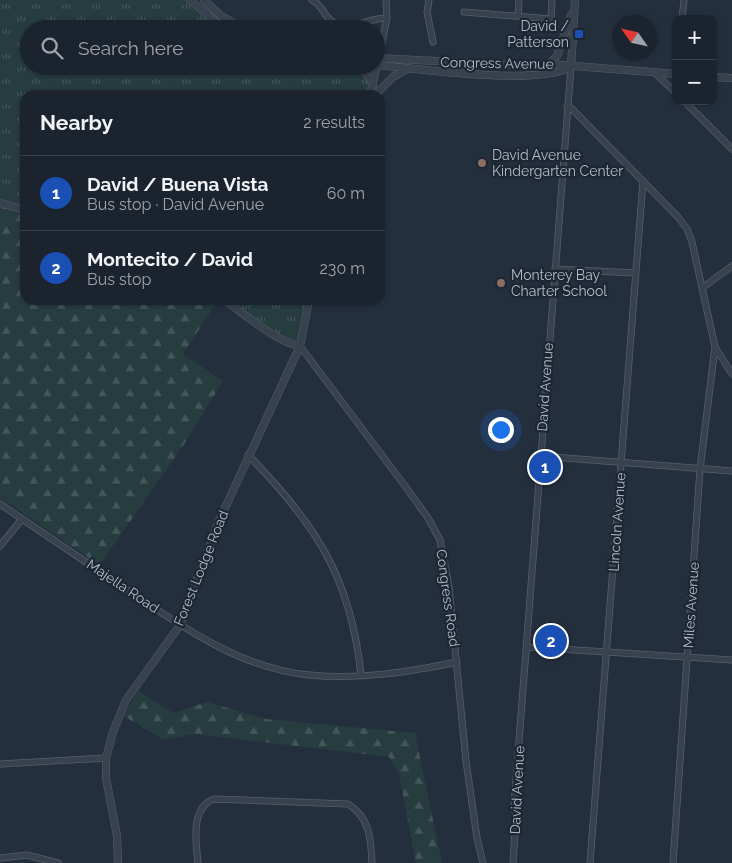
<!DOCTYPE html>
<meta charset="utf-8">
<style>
:root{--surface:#1b232e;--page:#242b36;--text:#f1f3f6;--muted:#a0a4aa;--line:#39404a;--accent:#0b8043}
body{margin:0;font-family:Raleway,sans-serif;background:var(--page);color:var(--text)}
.controls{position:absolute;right:15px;top:15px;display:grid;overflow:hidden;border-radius:10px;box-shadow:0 1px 4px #0004}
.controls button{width:45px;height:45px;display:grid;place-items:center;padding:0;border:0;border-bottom:1px solid var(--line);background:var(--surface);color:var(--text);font:25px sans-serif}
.compass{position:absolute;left:612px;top:15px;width:45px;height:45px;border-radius:50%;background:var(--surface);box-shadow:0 1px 4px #0004;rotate:304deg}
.you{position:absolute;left:500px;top:429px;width:18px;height:18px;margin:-12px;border:4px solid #fff;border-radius:50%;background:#1a73e8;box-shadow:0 0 0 8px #1a73e833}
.badge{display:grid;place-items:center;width:32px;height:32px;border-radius:50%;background:var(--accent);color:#fff;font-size:16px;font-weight:700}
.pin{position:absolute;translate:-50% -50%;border:2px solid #fff;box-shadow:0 1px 5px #0006}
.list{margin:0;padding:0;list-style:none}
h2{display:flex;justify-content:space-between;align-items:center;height:65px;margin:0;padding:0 20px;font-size:21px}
h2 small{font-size:16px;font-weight:400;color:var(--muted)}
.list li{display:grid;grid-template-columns:32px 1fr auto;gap:15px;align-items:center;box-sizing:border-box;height:75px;padding:0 20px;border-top:1px solid var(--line)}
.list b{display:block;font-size:19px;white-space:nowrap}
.list p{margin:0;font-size:16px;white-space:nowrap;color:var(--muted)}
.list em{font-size:16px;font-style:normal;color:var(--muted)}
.icon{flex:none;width:28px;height:28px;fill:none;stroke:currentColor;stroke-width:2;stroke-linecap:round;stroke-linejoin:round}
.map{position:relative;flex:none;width:732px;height:863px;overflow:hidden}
.search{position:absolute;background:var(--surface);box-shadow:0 1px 4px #0004;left:20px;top:20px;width:365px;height:55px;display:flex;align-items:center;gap:12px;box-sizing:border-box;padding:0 18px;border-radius:28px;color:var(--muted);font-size:19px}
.panel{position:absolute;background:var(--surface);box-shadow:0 1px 4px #0004;left:20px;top:90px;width:365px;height:215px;border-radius:15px}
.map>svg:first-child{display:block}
</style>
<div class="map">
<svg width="732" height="863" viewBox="0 0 732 863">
<defs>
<pattern id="forest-firs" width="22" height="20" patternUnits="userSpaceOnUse" patternTransform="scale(1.25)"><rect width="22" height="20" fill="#263c3f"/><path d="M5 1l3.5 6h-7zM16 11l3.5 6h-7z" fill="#435659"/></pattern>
<pattern id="park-tufts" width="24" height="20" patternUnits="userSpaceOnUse" patternTransform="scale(1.25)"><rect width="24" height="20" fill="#263c3f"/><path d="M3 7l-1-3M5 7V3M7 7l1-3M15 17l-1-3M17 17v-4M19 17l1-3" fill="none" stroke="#435659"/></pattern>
</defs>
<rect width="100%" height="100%" fill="#242f3e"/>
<path fill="url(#forest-firs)" d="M 0,203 L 25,210 L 25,300 L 218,300 L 183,354 L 223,381 L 185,443 L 101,563 L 98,564 L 0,498 Z
M 138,691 L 173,713 L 207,702 L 266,719 L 415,733 L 442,863 L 416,863 L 399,774 L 389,757 L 194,734 L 164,740 L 124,716 Z"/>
<path fill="url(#park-tufts)" d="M 0,0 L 190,0 L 224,29 L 29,29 L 29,66 L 357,66 L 371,81 L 370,95 L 25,95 L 25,210 L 0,203 Z
M 224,300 L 309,300 L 300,346 L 291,345 Z"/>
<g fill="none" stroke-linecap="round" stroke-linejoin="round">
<g stroke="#565f6c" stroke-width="7">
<path id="minor" d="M 312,0 C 323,5 323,16 333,22 C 350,33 369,17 387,18
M 429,0 L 427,12 L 433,42
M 464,12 L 551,19 L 552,0
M 518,16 L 519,0
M 682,19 L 684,0
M 378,62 L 387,18 L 386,0
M 357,66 L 366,74 L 373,86
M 655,73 L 676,93
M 684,101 L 732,149
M 567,106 L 572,109 L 678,217 L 687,229 L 692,242 L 715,347 L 732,374
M 555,269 L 635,273
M 702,288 L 732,266
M 300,346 L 405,486 L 428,518 L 440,540 L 449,587 L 466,761 L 477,838 L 483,863
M 248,455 C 316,524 351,578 361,675
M 540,456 L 732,471
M 0,504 C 40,531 80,558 120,585 C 177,623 239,669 310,675 C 359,680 408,672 457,662
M 0,546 L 22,519
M 528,647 L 732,660
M 0,764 L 106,758
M 0,858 L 27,855 L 58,863
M 198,863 C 196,842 190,808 214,799 L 348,804 C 370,817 371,840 372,863
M 513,863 L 516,816 L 514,806 L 571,67
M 590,863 L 643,181
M 673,863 L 700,469 L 715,347"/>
</g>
<g stroke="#565f6c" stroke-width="8">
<path id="tertiary" d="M 190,0 L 224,29
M 204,0 L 221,16 L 244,29
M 376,58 L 513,65 L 549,64 L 676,74
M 549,64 L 557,56 L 571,15
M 376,65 C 421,69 535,86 571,67
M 571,67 L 575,0
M 713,77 L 732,78
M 370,95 L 377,65
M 375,95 L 393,77 L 407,69
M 0,203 L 25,210
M 224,300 C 245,314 276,342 300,346
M 118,863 L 117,836 L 106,778 L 106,758 L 113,732 L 126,700 L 180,625 L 219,521 L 300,346 L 309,300"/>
</g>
<use href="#minor" stroke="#38414e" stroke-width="5.5"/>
<use href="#tertiary" stroke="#38414e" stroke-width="7"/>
</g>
<rect fill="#1a4fb4" stroke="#1d2633" stroke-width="2" x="574" y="29" width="10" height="10" rx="2.5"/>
<g fill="#8d6e63" stroke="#1d2633" stroke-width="2">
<circle cx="482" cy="163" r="5"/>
<circle cx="501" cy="283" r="5"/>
</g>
<g text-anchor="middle" stroke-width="4.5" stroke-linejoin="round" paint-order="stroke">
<g font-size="14" fill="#b4bcc9" stroke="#1d2633" text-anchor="start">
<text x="569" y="31" text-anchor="end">David /<tspan x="569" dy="16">Patterson</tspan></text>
<text x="492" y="160">David Avenue<tspan x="492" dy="16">Kindergarten Center</tspan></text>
<text x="511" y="280">Monterey Bay<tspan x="511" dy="16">Charter School</tspan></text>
</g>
<g font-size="14" fill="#b4bcc9" stroke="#1d2633">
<text transform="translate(497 63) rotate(1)" y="5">Congress Avenue</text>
<text transform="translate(545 387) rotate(-86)" y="5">David Avenue</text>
<text transform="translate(617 522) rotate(-86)" y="5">Lincoln Avenue</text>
<text transform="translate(201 568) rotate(-68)" y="5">Forest Lodge Road</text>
<text transform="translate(123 586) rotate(34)" y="5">Majella Road</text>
<text transform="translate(448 598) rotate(82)" y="5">Congress Road</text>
<text transform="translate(691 605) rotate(-86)" y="5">Miles Avenue</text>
<text transform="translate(517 790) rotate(-87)" y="5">David Avenue</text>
</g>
</g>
</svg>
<div class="controls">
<button>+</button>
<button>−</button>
</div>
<svg class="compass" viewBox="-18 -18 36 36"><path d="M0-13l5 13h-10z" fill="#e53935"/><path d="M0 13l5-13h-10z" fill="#a0a4aa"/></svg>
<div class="you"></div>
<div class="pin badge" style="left:545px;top:467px;background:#1a4fb4">1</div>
<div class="pin badge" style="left:551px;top:641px;background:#1a4fb4">2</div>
<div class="search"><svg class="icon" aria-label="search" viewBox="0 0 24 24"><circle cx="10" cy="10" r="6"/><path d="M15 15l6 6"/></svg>Search here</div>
<section class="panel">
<h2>Nearby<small>2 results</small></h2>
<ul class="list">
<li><span class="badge" style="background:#1a4fb4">1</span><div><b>David / Buena Vista</b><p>Bus stop · David Avenue</p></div><em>60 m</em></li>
<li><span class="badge" style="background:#1a4fb4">2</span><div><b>Montecito / David</b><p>Bus stop</p></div><em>230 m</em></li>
</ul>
</section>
</div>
